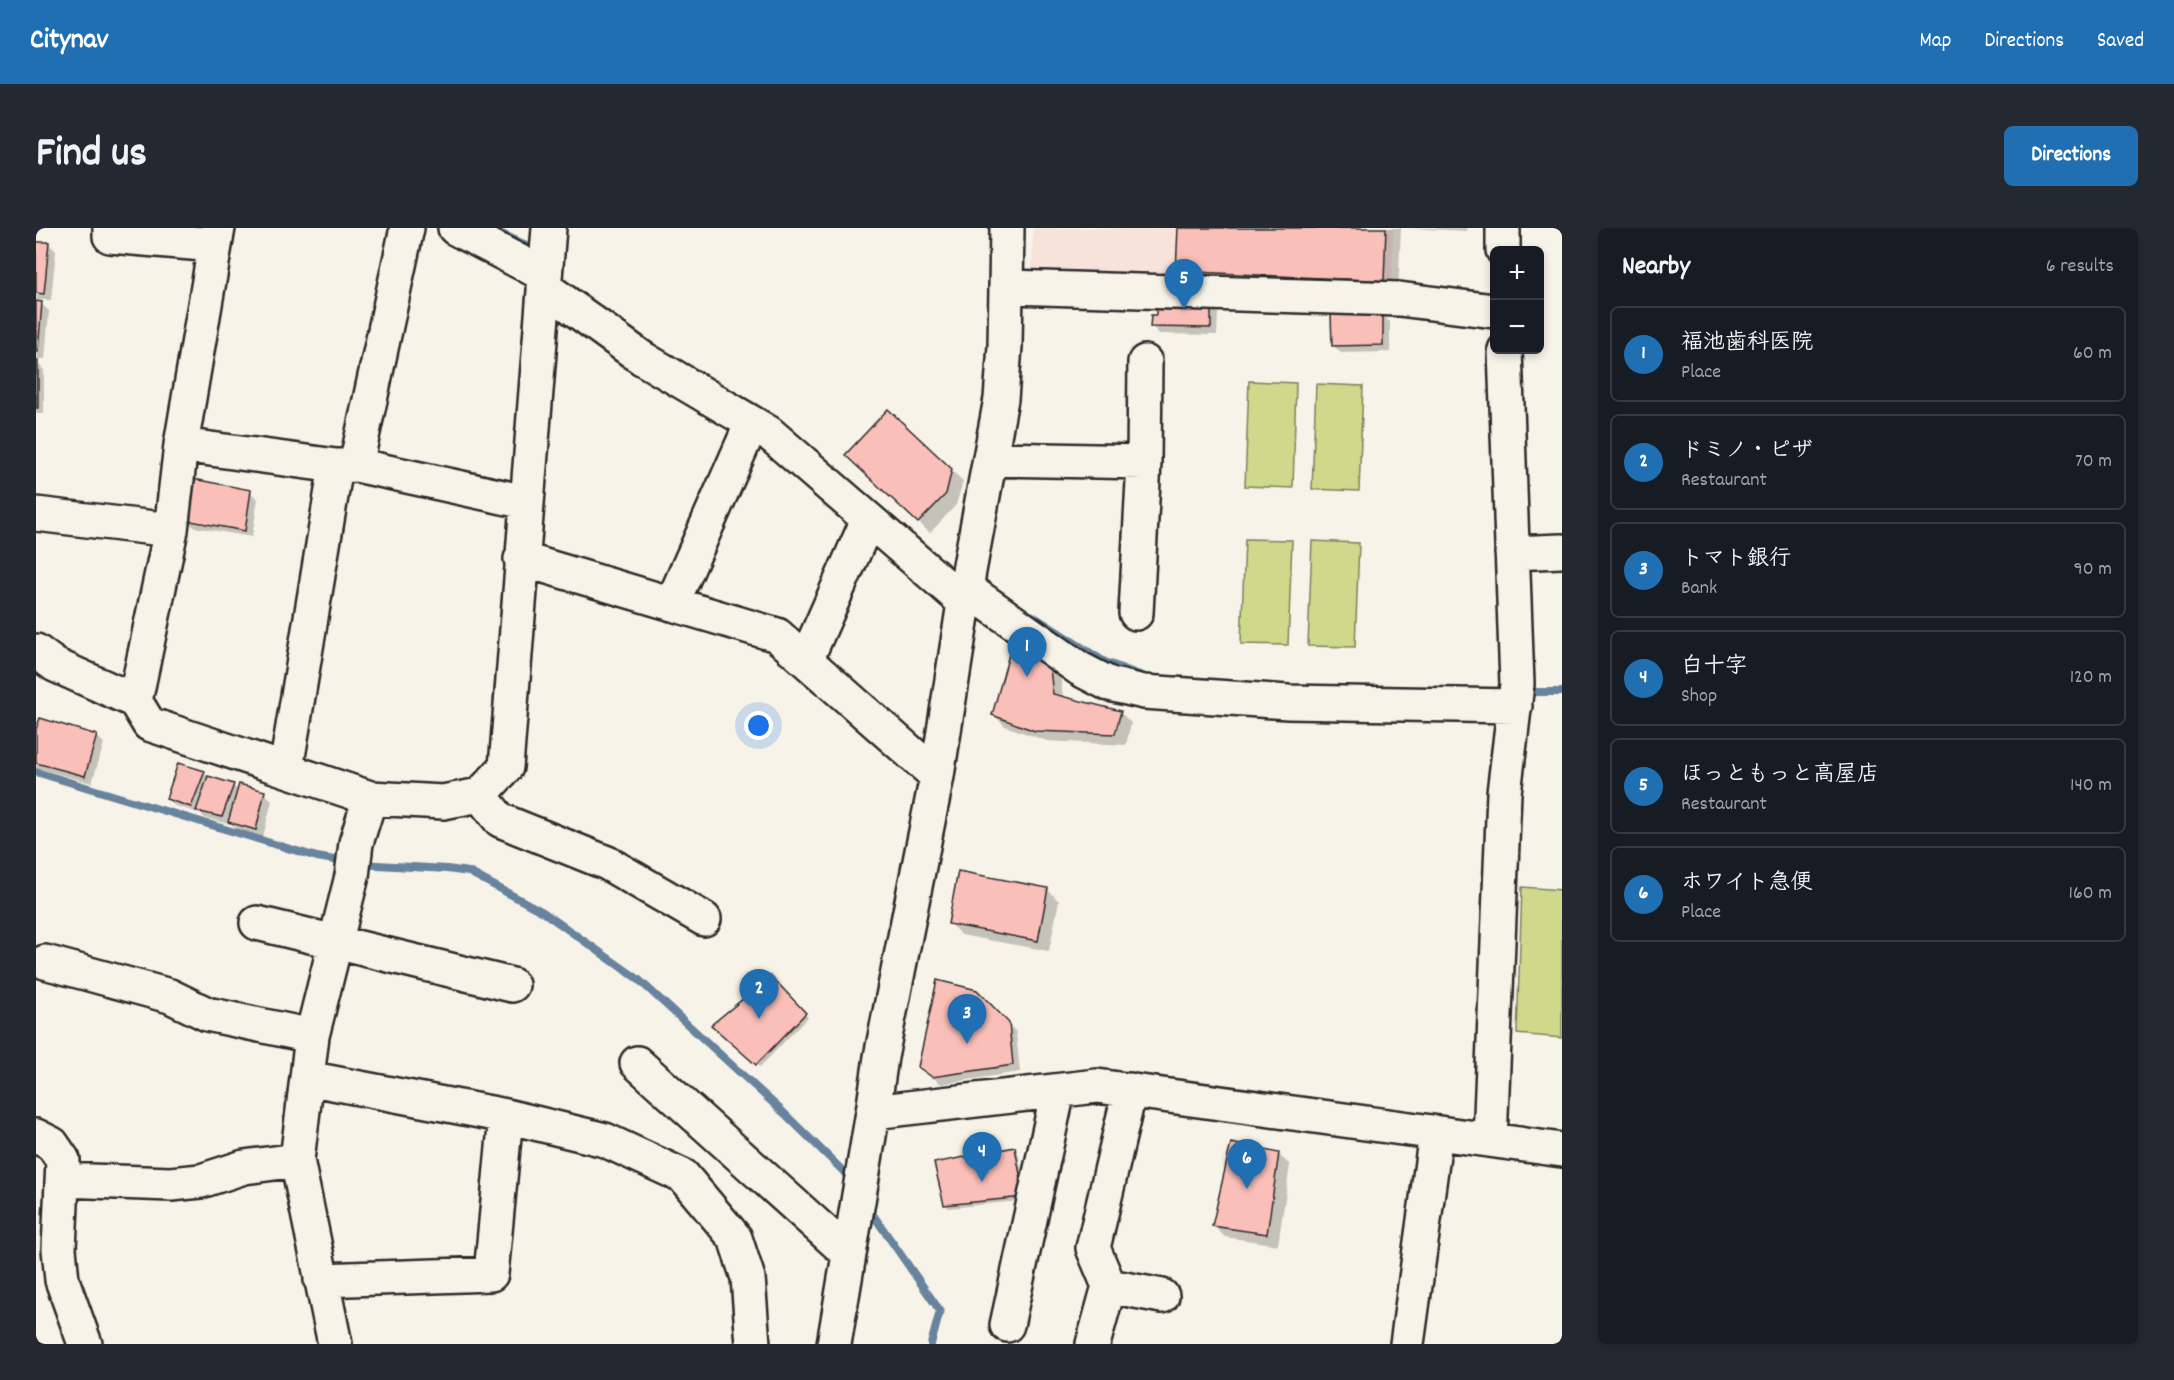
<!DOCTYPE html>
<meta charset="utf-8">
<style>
:root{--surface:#171b24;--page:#242831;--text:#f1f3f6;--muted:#9ea1a6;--line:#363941;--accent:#1f6fb2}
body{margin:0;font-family:Dekko,"Klee One",sans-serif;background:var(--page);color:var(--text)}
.controls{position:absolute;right:18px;top:18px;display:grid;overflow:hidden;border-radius:9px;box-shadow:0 3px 9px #0003}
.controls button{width:54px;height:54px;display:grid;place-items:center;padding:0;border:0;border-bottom:2px solid var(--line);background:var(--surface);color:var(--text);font:30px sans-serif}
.you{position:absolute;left:723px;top:498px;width:21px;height:21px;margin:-15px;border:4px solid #fff;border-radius:50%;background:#1a73e8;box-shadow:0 0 0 9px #1a73e833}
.badge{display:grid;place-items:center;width:39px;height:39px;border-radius:50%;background:var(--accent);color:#fff;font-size:20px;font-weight:700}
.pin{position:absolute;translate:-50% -50px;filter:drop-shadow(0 2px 3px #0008)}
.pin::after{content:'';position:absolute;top:32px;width:21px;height:18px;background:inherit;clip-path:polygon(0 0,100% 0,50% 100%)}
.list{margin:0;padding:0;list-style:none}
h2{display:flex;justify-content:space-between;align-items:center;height:78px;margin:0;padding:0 24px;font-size:26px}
h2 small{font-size:20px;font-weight:400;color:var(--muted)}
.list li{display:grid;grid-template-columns:39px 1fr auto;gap:18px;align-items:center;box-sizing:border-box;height:96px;margin:0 12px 12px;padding:0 12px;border:2px solid var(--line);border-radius:9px}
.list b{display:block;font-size:22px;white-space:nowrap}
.list p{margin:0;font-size:20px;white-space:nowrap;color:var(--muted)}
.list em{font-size:20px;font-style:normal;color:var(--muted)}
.map{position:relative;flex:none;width:1526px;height:1116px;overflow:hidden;border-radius:9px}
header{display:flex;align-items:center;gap:36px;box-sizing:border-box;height:84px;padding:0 30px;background:var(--accent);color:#fff}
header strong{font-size:28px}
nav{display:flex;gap:33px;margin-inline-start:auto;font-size:21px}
.intro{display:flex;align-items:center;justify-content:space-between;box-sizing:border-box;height:144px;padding:0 36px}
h1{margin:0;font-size:42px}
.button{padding:15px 27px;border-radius:9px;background:var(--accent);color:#fff;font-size:21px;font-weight:700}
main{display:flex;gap:36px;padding:0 36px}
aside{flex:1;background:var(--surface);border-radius:9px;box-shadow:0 3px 9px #0003}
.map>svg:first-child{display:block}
</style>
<header>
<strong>Citynav</strong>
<nav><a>Map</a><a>Directions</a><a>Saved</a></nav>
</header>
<div class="intro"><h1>Find us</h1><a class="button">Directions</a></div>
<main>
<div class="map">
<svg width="1526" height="1116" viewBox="0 0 1526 1116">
<rect width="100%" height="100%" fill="#f7f3e8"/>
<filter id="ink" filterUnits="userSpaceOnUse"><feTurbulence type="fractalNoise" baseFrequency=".0167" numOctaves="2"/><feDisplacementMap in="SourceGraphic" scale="12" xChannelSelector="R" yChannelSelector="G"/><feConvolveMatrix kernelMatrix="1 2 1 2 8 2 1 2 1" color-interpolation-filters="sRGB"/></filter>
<g filter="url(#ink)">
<path fill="#f8e3da" d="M 997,0 L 1357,0 L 1356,64 L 996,52 Z"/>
<path fill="#cfd98c" stroke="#7d825c" stroke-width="1.5" d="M 1213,153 L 1260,155 L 1257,260 L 1209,258 Z
M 1280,156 L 1327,158 L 1323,263 L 1276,261 Z
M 1209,311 L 1256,312 L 1252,417 L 1205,416 Z
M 1276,313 L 1323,315 L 1319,419 L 1272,418 Z
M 1486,659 L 1526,662 L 1526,810 L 1481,806 Z"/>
<path fill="#0003" d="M 1144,0 L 1365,0 L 1362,67 L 1156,57 L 1142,42 Z
M 1370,0 L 1431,0 L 1431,3 Z
M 0,16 L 13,16 L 20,23 L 15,72 L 0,72 Z
M 0,75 L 5,76 L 13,83 L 9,131 L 0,131 Z
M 1174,76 L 1182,84 L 1181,107 L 1123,106 L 1116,98 Z
M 1346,87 L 1354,94 L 1354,124 L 1305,125 L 1297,117 Z
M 0,134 L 8,142 L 8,186 L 0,186 Z
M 822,238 L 915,242 L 927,253 L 920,277 L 894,305 Z
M 214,264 L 222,271 L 216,309 L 158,299 L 151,292 Z
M 1012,434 L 1024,446 L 1027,470 L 1084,484 L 1095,495 L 1090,517 L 1011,513 L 969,498 L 958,487 Z
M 0,506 L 60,508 L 68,515 L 56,555 L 0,540 Z
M 168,544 L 173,550 L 197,558 L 203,563 L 228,565 L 236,572 L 227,609 L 201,601 L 194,594 L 193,596 L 169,590 L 163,584 L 163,585 L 139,578 L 132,571 Z
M 1012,662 L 1023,673 L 1013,723 L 925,707 L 914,696 Z
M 735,750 L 772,789 L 724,839 L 678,797 Z
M 940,763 L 980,804 L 984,844 L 905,856 L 884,839 Z
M 979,921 L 982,924 L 991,972 L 913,980 L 909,976 Z
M 1242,926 L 1254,937 L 1242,1017 L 1189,1009 L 1177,998 Z"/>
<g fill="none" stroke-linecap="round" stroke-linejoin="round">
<path stroke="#68839e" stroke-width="8" d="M 457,2 L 492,18 L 502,28
M 997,388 L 1069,434 L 1106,448
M 1487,464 L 1526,464
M 0,544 L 281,629 L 311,634
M 324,636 L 411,641 L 433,644 L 507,684 L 602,751 L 748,885 L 808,944 L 815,955
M 831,978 L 904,1083 L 895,1116"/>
</g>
<path fill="#fabfb8" stroke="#2b2b2b" stroke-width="1.5" d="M 1142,0 L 1350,0 L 1348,53 L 1140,43 Z
M 0,14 L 13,14 L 8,66 L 0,65 Z
M 0,73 L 6,74 L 2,124 L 0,124 Z
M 1120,74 L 1175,75 L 1175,100 L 1114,99 L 1115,87 L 1120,87 Z
M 1347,85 L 1347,117 L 1296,118 L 1295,86 Z
M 0,133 L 2,133 L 2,180 L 0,180 Z
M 852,181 L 916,241 L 910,266 L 882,295 L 809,227 Z
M 152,250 L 215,262 L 209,303 L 149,292 Z
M 974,423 L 1013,433 L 1017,466 L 1085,483 L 1079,506 L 999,503 L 956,487 Z
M 4,490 L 61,507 L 49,548 L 0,535 L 0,501 Z
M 142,535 L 169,543 L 155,579 L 130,571 Z
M 172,548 L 198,556 L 186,589 L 160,583 Z
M 203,556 L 229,563 L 220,602 L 192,594 Z
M 922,643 L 1012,660 L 1002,713 L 912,696 Z
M 735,748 L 770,785 L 720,837 L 675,797 Z
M 901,752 L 941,762 L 973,795 L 977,837 L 896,849 L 882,839 Z
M 1195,915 L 1243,925 L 1231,1006 L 1176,998 Z
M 979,919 L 988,969 L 908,977 L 898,935 Z"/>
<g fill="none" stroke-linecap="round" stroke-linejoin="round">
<g stroke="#2b2b2b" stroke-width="38">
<path id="minor" d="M 74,0 L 74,8 L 179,17
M 419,0 L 509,47
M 1467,0 L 1467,22
M 508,59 L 606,130 L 733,205 L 928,374
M 970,59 L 1363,71 L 1458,83
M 145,217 L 300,238 L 320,237 L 371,0
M 954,231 L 1108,234
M 320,237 L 490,274
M 0,286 L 135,302 L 99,473
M 135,302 L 145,217 L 182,0
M 1476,325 L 1526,323
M 485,331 L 741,407 L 901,548
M 931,361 L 1044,441 L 1073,456 L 1108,464 L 1252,474 L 1479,478
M 636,376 L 716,195
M 1100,385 L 1108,234 L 1109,134
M 0,423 L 19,437 L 99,473 L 113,496 L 334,570 L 407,574 L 444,567 L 470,539 L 513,0
M 770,432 L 832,292
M 250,541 L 300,238
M 444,567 L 464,592 L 571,635 L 668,691
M 221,695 L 476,757
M 9,734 L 134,768 L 171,786 L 276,808
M 601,835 L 813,1026
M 271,850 L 470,888 L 569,912 L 647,948 L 699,1010 L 712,1050 L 717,1116
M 1094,862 L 1057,1020 L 1073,1058 L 1126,1068
M 837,884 L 1061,858 L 1526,922
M 0,908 L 16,916 L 27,932 L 23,1021 L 26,1052 L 49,1116
M 1454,912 L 1468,565 L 1481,456 L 1469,122
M 27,952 L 135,956 L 165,953 L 208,939 L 261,932
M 285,1052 L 455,1046 L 470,888
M 971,1097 L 1022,863
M 299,1116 L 261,932 L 276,808 L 316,648 L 320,615 L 334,570
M 798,1116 L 837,884 L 845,829 L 901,548 L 933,343 L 965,171 L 969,118 L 971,0
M 1057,1116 L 1073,1058
M 1371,1116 L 1400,905"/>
</g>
<use href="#minor" stroke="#f7f3e8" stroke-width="33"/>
</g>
</g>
</svg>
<div class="controls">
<button>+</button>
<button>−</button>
</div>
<div class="you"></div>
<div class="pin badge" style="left:991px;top:449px">1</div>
<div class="pin badge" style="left:723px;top:791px">2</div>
<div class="pin badge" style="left:931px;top:816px">3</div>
<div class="pin badge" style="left:946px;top:954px">4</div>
<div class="pin badge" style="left:1148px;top:81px">5</div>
<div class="pin badge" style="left:1211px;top:961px">6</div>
</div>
<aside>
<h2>Nearby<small>6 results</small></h2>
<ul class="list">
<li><span class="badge">1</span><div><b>福池歯科医院</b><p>Place</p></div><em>60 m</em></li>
<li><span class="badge">2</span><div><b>ドミノ・ピザ</b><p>Restaurant</p></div><em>70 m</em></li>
<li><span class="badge">3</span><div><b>トマト銀行</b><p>Bank</p></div><em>90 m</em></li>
<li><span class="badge">4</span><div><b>白十字</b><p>Shop</p></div><em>120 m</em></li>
<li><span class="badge">5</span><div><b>ほっともっと高屋店</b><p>Restaurant</p></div><em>140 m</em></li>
<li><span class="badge">6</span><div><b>ホワイト急便</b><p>Place</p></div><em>160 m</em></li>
</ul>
</aside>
</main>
